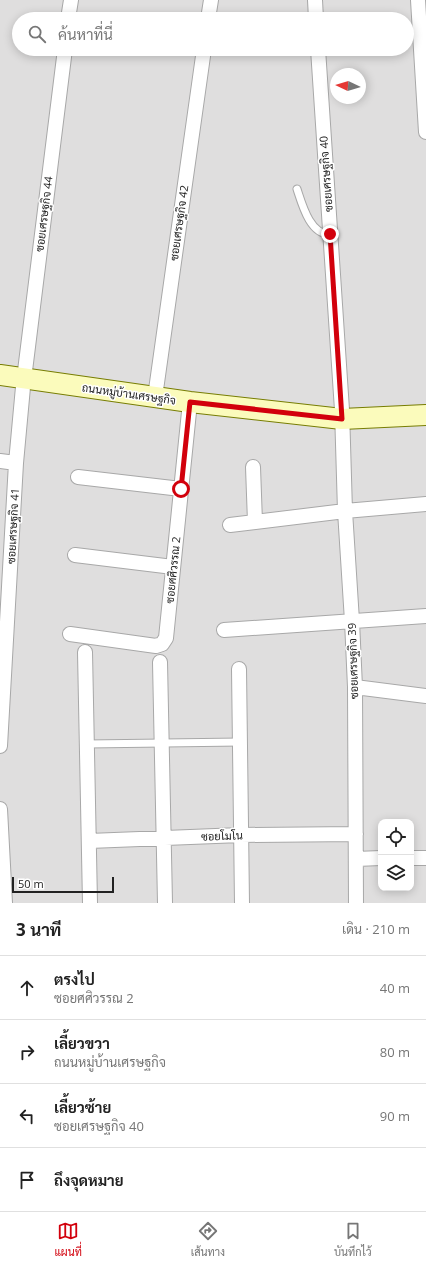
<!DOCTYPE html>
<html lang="th">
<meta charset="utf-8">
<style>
:root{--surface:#fff;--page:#f2f2f2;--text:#222;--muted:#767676;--line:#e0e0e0;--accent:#d2000c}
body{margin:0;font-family:"Open Sans",Sarabun,sans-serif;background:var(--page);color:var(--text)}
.controls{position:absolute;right:12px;bottom:12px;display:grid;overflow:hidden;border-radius:8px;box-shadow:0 2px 10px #0003}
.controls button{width:36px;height:36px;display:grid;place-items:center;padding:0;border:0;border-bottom:1px solid var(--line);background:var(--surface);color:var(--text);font:20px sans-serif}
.compass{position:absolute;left:330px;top:68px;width:36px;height:36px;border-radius:50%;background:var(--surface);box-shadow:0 2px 10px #0003;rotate:274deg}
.scale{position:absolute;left:12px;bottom:10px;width:102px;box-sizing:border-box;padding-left:4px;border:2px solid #212121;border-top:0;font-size:11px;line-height:14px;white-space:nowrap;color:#212121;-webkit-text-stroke:3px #fff;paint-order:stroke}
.stop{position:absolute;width:12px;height:12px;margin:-9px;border:3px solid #d2000c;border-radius:50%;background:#fff}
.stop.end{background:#d2000c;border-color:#fff;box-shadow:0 1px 4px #0008}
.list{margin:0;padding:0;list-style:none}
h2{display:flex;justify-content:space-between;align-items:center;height:52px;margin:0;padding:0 16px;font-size:17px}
h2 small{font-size:13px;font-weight:400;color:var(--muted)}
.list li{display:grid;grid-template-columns:26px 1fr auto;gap:12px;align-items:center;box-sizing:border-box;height:64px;padding:0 16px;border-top:1px solid var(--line)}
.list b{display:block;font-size:15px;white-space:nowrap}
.list p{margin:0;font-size:13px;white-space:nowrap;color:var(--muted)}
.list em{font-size:13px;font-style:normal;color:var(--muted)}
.icon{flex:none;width:22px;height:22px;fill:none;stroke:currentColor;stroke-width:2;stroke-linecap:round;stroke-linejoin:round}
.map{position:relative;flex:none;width:426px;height:903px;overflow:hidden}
.search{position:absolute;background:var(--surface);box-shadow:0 2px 10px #0003;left:12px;right:12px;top:12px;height:44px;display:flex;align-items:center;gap:10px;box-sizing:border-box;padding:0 14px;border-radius:22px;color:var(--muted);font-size:15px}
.sheet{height:308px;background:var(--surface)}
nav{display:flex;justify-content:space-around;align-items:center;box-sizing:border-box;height:56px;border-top:1px solid var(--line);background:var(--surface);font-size:11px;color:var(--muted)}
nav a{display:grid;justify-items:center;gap:2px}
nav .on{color:var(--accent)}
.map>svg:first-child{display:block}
</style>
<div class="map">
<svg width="426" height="903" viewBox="0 0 426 903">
<rect width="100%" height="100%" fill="#f1eee8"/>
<path fill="#dfdede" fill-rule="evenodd" d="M 0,0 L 426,0 L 426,903 L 0,903 ZM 19,19 L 407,19 L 407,49 L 19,49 ZM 336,74 L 360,74 L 360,98 L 336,98 ZM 381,822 L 411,822 L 411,888 L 381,888 Z"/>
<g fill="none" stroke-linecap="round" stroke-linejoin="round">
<g stroke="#a8a8a8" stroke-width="9">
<path id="lane" d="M 297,189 C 302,204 310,235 330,234
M 87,744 L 241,742"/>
</g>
<g stroke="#a8a8a8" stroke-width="16">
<path id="street" d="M 315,0 L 316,19
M 418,0 L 426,132
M 68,19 L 71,0
M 208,19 L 211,0
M 318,49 L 342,410 L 345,511 L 352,621 L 355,687 L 356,903
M 155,397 L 204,49
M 0,461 L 16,463
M 253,467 L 255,522
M 78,477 L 181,489
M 230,525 L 345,511 L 426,504
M 75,555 L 173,567
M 224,630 L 426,616
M 70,634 L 156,646 L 162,644 L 166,638 L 190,402
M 85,652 L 90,903
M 160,662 L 165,903
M 239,669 L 242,903
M 355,687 L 426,696
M 0,746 L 16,463 L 23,387 L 65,49
M 0,809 L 5,903
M 89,841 L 241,835 L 356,834
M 411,858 L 425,858
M 356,859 L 381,858"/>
</g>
<g stroke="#777d03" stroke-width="22">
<path id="secondary" d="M 0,375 L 190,402 L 342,419 L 426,415"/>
</g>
<use href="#lane" stroke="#fff" stroke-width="7"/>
<use href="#street" stroke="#fff" stroke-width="14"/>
<use href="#secondary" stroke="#fbfbbc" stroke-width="20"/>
</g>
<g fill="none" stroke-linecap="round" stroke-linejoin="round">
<path stroke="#d2000c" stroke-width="5" d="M 181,489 L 190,402 L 342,419 L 330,234"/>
</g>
<g text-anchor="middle" stroke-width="3" stroke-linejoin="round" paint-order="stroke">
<g font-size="11" fill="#212121" stroke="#fff">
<text transform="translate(326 174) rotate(-94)" y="4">ซอยเศรษฐกิจ 40</text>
<text transform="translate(44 214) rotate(-83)" y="4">ซอยเศรษฐกิจ 44</text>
<text transform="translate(179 223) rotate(-82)" y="4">ซอยเศรษฐกิจ 42</text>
<text transform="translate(129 394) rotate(8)" y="4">ถนนหมู่บ้านเศรษฐกิจ</text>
<text transform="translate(13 526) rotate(-87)" y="4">ซอยเศรษฐกิจ 41</text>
<text transform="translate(173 570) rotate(-84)" y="4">ซอยศศิวรรณ 2</text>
<text transform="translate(353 661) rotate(-92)" y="4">ซอยเศรษฐกิจ 39</text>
<text transform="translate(222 836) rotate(-2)" y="4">ซอยโมโน</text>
</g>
</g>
</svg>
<div class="controls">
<button><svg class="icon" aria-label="locate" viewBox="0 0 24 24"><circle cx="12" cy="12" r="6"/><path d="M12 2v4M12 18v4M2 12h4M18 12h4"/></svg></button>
<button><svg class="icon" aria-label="layers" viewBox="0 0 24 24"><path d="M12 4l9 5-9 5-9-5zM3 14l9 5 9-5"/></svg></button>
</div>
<svg class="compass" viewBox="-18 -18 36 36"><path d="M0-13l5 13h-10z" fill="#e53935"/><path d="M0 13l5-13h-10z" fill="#767676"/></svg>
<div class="scale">50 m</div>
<div class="stop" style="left:181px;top:489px"></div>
<div class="stop end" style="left:330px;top:234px"></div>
<div class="search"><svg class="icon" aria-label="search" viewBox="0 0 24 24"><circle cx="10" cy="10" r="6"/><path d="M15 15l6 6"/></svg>ค้นหาที่นี่</div>
</div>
<section class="sheet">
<h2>3 นาที<small>เดิน · 210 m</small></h2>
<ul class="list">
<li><svg class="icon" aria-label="ahead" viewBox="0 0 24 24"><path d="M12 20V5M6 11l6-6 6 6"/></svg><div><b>ตรงไป</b><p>ซอยศศิวรรณ 2</p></div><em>40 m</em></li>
<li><svg class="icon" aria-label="right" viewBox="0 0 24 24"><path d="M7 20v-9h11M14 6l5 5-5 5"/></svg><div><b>เลี้ยวขวา</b><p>ถนนหมู่บ้านเศรษฐกิจ</p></div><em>80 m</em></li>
<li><svg class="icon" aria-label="left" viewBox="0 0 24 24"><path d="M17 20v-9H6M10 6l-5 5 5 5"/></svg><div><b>เลี้ยวซ้าย</b><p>ซอยเศรษฐกิจ 40</p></div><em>90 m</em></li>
<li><svg class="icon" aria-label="arrive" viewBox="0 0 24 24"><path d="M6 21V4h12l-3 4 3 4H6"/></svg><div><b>ถึงจุดหมาย</b></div></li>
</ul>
</section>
<nav>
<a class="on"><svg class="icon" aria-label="map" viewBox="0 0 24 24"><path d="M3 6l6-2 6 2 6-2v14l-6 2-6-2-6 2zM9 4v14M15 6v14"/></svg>แผนที่</a>
<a><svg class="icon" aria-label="directions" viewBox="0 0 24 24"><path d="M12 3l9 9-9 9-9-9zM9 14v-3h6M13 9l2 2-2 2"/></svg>เส้นทาง</a>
<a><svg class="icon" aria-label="saved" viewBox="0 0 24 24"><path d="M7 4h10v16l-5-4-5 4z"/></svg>บันทึกไว้</a>
</nav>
